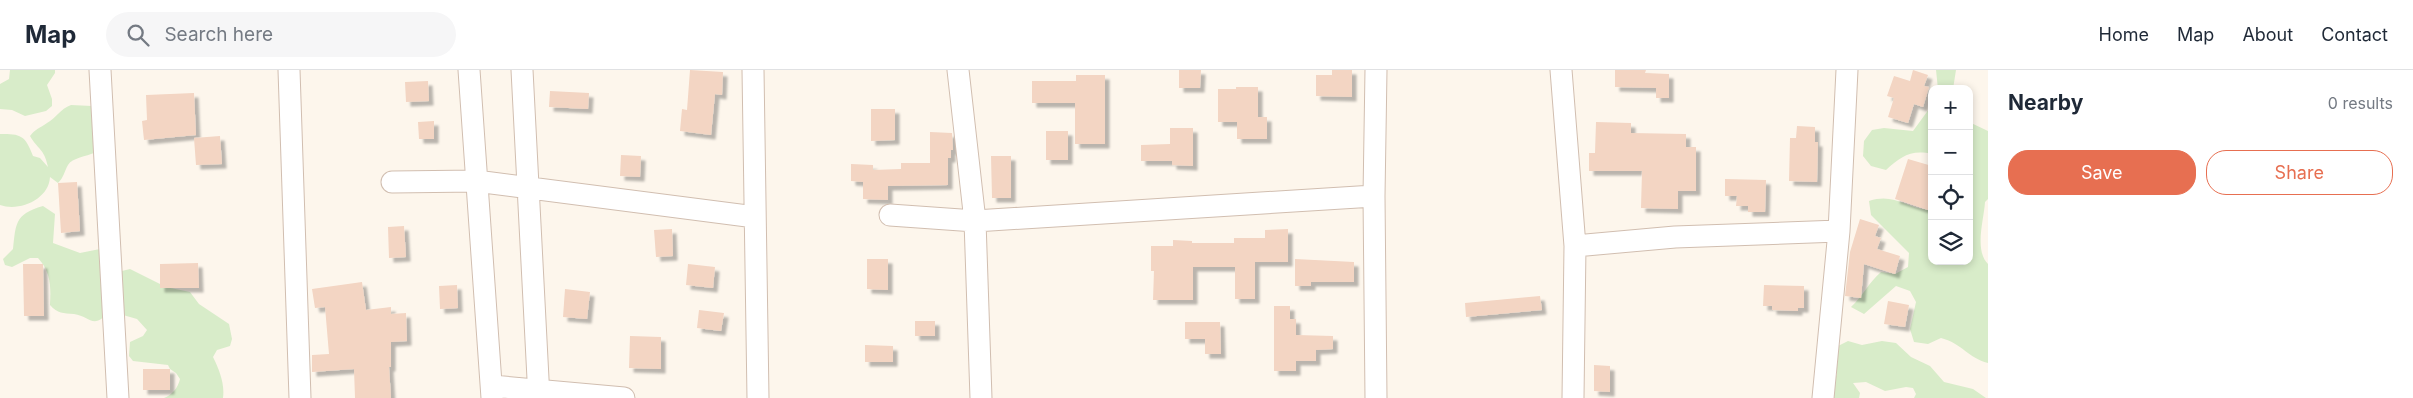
<!DOCTYPE html>
<meta charset="utf-8">
<style>
:root{--surface:#fff;--page:#f6f6f7;--text:#1f2937;--muted:#747a83;--line:#e0e1e3;--accent:#e76f51}
body{margin:0;font-family:Inter,sans-serif;background:var(--page);color:var(--text)}
.controls{position:absolute;right:15px;top:15px;display:grid;overflow:hidden;border-radius:10px;box-shadow:0 2px 8px #0003}
.controls button{width:45px;height:45px;display:grid;place-items:center;padding:0;border:0;border-bottom:1px solid var(--line);background:var(--surface);color:var(--text);font:25px sans-serif}
.list{margin:0;padding:0;list-style:none}
h2{display:flex;justify-content:space-between;align-items:center;height:65px;margin:0;padding:0 20px;font-size:21px}
h2 small{font-size:16px;font-weight:400;color:var(--muted)}
.actions{display:flex;gap:10px;padding:15px 20px}
.actions a{flex:1;padding:11px 0;border:1px solid var(--accent);border-radius:20px;text-align:center;font-size:18px;color:var(--accent)}
.actions .main{background:var(--accent);color:#fff}
.icon{flex:none;width:28px;height:28px;fill:none;stroke:currentColor;stroke-width:2;stroke-linecap:round;stroke-linejoin:round}
.map{position:relative;flex:none;width:1988px;height:328px;overflow:hidden}
header{display:flex;align-items:center;gap:30px;box-sizing:border-box;height:70px;padding:0 25px;background:var(--surface);border-bottom:1px solid var(--line)}
header strong{font-size:24px}
nav{display:flex;gap:28px;margin-inline-start:auto;font-size:18px}
.search{width:350px;height:45px;background:var(--page);display:flex;align-items:center;gap:12px;box-sizing:border-box;padding:0 18px;border-radius:28px;color:var(--muted);font-size:19px}
main{display:flex}
aside{flex:1;background:var(--surface)}
.map>svg:first-child{display:block}
</style>
<header>
<strong>Map</strong>
<div class="search"><svg class="icon" aria-label="search" viewBox="0 0 24 24"><circle cx="10" cy="10" r="6"/><path d="M15 15l6 6"/></svg>Search here</div>
<nav><a>Home</a><a>Map</a><a>About</a><a>Contact</a></nav>
</header>
<main>
<div class="map">
<svg width="1988" height="328" viewBox="0 0 1988 328">
<defs>
<filter id="shadow"><feDropShadow dx="4.5" dy="4.5" stdDeviation="1" flood-color="#0004"/></filter>
</defs>
<rect width="100%" height="100%" fill="#fdf6ec"/>
<path fill="#d8ecc9" d="M 10,0 L 55,0 L 55,3 L 47,15 L 52,29 L 52,36 L 46,41 L 25,46 L 12,40 L 0,39 L 0,14 L 9,9 Z
M 1936,0 L 1956,0 L 1953,19 L 1938,19 Z
M 71,35 L 92,36 L 94,83 C 87,86 72,88 68,95 C 64,102 64,107 58,113 L 50,107 C 49,129 20,142 0,135 L 0,64 C 21,64 25,65 33,86 L 40,88 L 48,97 C 44,78 38,80 30,66 C 35,59 40,58 47,53 C 56,48 60,39 71,35 Z
M 1932,35 L 1932,84 C 1911,79 1900,87 1886,100 L 1871,96 L 1863,86 L 1864,71 L 1872,60 L 1884,58 L 1913,61 Z
M 1969,52 L 1988,61 L 1988,129 L 1985,132 C 1984,150 1974,180 1988,194 L 1988,293 C 1968,288 1963,274 1941,268 L 1928,274 L 1914,272 L 1910,259 L 1916,232 L 1910,221 L 1896,216 L 1864,244 L 1851,237 C 1863,226 1869,212 1881,202 L 1895,204 L 1908,197 L 1909,183 L 1871,145 L 1869,131 C 1894,123 1904,137 1928,140 L 1932,137 L 1932,191 L 1969,191 Z
M 43,136 L 55,144 L 53,173 L 80,183 L 100,179 L 107,244 C 93,259 89,246 74,244 C 63,243 58,244 50,235 C 51,217 51,202 38,188 L 30,188 L 12,197 L 5,195 L 3,189 L 13,179 C 16,155 14,144 43,136 Z
M 130,199 L 166,217 L 190,222 L 199,234 L 229,254 L 232,269 L 230,276 L 217,280 L 213,287 C 219,299 225,314 223,328 L 164,328 C 172,325 178,318 180,309 L 176,303 L 170,299 L 168,295 L 133,291 L 129,286 L 130,272 L 143,266 L 147,260 L 137,249 L 123,245 L 117,206 L 122,201 Z
M 1848,271 L 1862,275 L 1882,271 L 1896,273 L 1911,287 L 1930,296 L 1944,312 L 1973,319 L 1986,328 L 1914,328 L 1916,324 L 1913,318 L 1906,317 L 1885,321 L 1866,312 L 1853,313 L 1860,323 L 1859,328 L 1831,328 L 1832,309 L 1837,305 L 1833,284 L 1836,277 Z"/>
<path fill="#f3d5c3" filter="url(#shadow)" d="M 690,0 L 723,2 L 722,25 L 715,24 L 711,65 L 680,61 L 682,39 L 687,40 Z
M 1179,0 L 1201,0 L 1200,18 L 1179,18 Z
M 1332,0 L 1352,0 L 1352,27 L 1316,26 L 1316,5 L 1332,5 Z
M 1615,0 L 1646,0 L 1645,3 L 1669,4 L 1669,28 L 1656,28 L 1656,18 L 1615,17 Z
M 1913,0 L 1928,5 L 1924,16 L 1929,17 L 1923,37 L 1914,34 L 1908,53 L 1888,47 L 1894,28 L 1887,26 L 1894,6 L 1910,11 Z
M 1076,5 L 1105,5 L 1105,74 L 1075,74 L 1075,33 L 1032,33 L 1032,11 L 1076,11 Z
M 428,11 L 429,31 L 406,32 L 405,12 Z
M 1236,17 L 1258,17 L 1258,47 L 1267,47 L 1267,69 L 1237,69 L 1237,52 L 1218,52 L 1218,19 L 1236,19 Z
M 550,21 L 589,23 L 588,39 L 549,37 Z
M 194,23 L 196,65 L 144,70 L 142,51 L 147,50 L 146,25 Z
M 871,39 L 895,39 L 895,70 L 871,71 Z
M 434,51 L 434,69 L 419,69 L 418,52 Z
M 1596,52 L 1631,53 L 1631,63 L 1686,64 L 1686,77 L 1696,77 L 1696,121 L 1678,121 L 1678,139 L 1641,138 L 1642,101 L 1589,101 L 1589,83 L 1595,83 Z
M 1797,56 L 1815,57 L 1815,72 L 1818,72 L 1817,112 L 1789,111 L 1790,68 L 1796,68 Z
M 1170,58 L 1193,58 L 1193,96 L 1172,95 L 1172,91 L 1141,91 L 1141,75 L 1170,74 Z
M 1046,61 L 1068,61 L 1068,90 L 1046,90 Z
M 930,62 L 952,63 L 953,80 L 951,80 L 951,88 L 948,88 L 948,115 L 888,116 L 888,130 L 863,129 L 863,112 L 851,111 L 851,94 L 873,95 L 873,100 L 901,99 L 901,93 L 930,93 Z
M 220,66 L 222,94 L 196,95 L 194,68 Z
M 621,85 L 641,86 L 640,107 L 620,106 Z
M 991,86 L 1011,86 L 1011,128 L 992,128 Z
M 1908,89 L 1932,96 L 1932,129 L 1928,140 L 1895,129 Z
M 1725,109 L 1766,110 L 1765,142 L 1748,142 L 1748,136 L 1736,136 L 1737,126 L 1725,126 Z
M 77,112 L 80,161 L 61,163 L 58,113 Z
M 1860,149 L 1879,155 L 1875,166 L 1881,168 L 1877,179 L 1900,186 L 1895,204 L 1864,194 L 1861,228 L 1845,226 L 1850,182 Z
M 404,156 L 406,187 L 389,188 L 388,157 Z
M 672,159 L 673,186 L 656,187 L 654,160 Z
M 1288,159 L 1288,192 L 1255,192 L 1255,229 L 1235,229 L 1235,197 L 1193,197 L 1193,230 L 1153,230 L 1154,201 L 1151,201 L 1151,176 L 1173,176 L 1173,170 L 1192,171 L 1192,173 L 1234,173 L 1234,168 L 1265,168 L 1265,160 Z
M 867,189 L 888,189 L 888,220 L 867,219 Z
M 1295,189 L 1354,192 L 1354,212 L 1311,212 L 1311,216 L 1295,216 Z
M 198,193 L 199,218 L 160,218 L 160,194 Z
M 23,194 L 43,194 L 44,246 L 24,246 Z
M 688,194 L 715,197 L 713,218 L 686,215 Z
M 362,212 L 366,240 L 391,237 L 391,244 L 406,243 L 407,271 L 391,272 L 391,297 L 389,297 L 391,328 L 355,328 L 354,299 L 312,302 L 312,285 L 329,284 L 325,237 L 315,238 L 312,219 Z
M 457,215 L 458,238 L 440,239 L 439,216 Z
M 1764,215 L 1804,216 L 1804,238 L 1798,238 L 1798,241 L 1772,240 L 1772,236 L 1763,236 Z
M 565,219 L 590,222 L 587,249 L 563,247 Z
M 1540,226 L 1542,240 L 1466,247 L 1465,233 Z
M 1888,231 L 1909,235 L 1905,257 L 1884,254 Z
M 1274,236 L 1290,236 L 1290,249 L 1296,249 L 1296,265 L 1333,266 L 1333,279 L 1316,280 L 1316,291 L 1296,291 L 1296,301 L 1274,301 Z
M 699,240 L 724,243 L 721,261 L 697,258 Z
M 915,251 L 935,251 L 935,266 L 915,266 Z
M 1185,252 L 1220,252 L 1221,284 L 1205,284 L 1205,269 L 1185,269 Z
M 630,266 L 661,267 L 661,299 L 629,298 Z
M 865,275 L 893,276 L 893,292 L 865,292 Z
M 1594,295 L 1610,296 L 1610,322 L 1594,321 Z
M 143,299 L 170,299 L 170,320 L 143,320 Z"/>
<g fill="none" stroke-linecap="round" stroke-linejoin="round">
<g stroke="#d1beb0" stroke-width="23">
<path id="minor" d="M 100,0 L 118,328
M 289,0 L 300,328
M 469,0 L 492,328
M 522,0 L 539,328
M 753,0 L 758,328
M 958,0 L 975,151 L 981,328
M 1561,0 L 1575,176 L 1573,328
M 392,112 L 476,111 L 755,147
M 890,145 L 975,151 L 1374,126
M 1575,176 L 1675,167 L 1839,161
M 492,316 L 624,328
M 1376,328 L 1374,126 L 1376,0
M 1823,328 L 1839,161 L 1847,0"/>
</g>
<use href="#minor" stroke="#fff" stroke-width="21"/>
</g>
</svg>
<div class="controls">
<button>+</button>
<button>−</button>
<button><svg class="icon" aria-label="locate" viewBox="0 0 24 24"><circle cx="12" cy="12" r="6"/><path d="M12 2v4M12 18v4M2 12h4M18 12h4"/></svg></button>
<button><svg class="icon" aria-label="layers" viewBox="0 0 24 24"><path d="M12 4l9 5-9 5-9-5zM3 14l9 5 9-5"/></svg></button>
</div>
</div>
<aside>
<h2>Nearby<small>0 results</small></h2>
<ul class="list">
</ul>
<div class="actions"><a class="main">Save</a><a>Share</a></div>
</aside>
</main>
